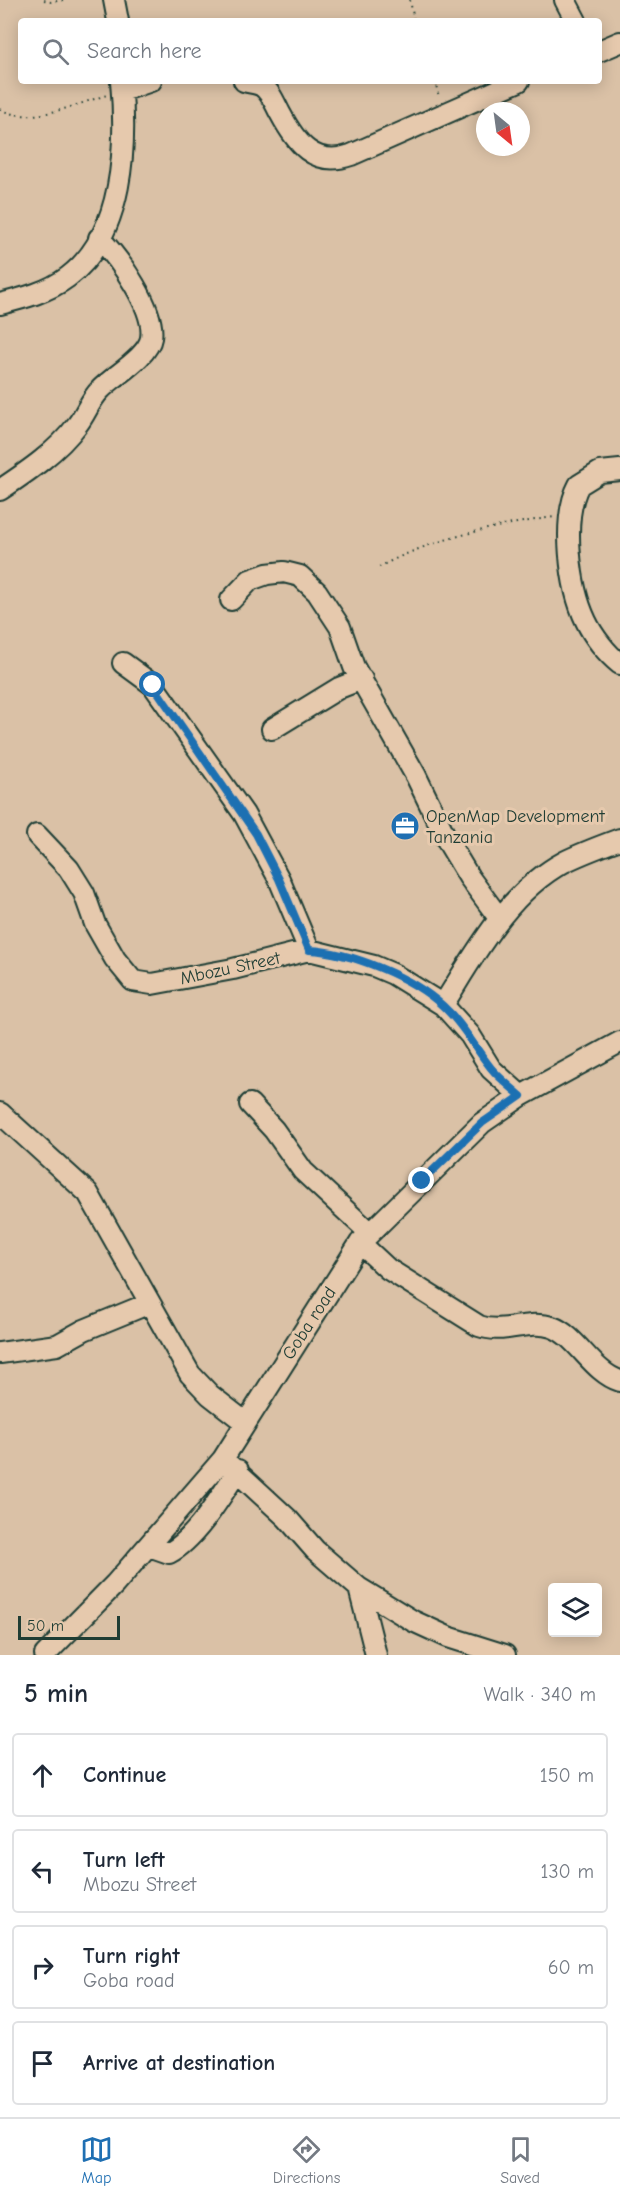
<!DOCTYPE html>
<meta charset="utf-8">
<style>
:root{--surface:#fff;--page:#f6f6f7;--text:#1f2937;--muted:#747a83;--line:#e0e1e3;--accent:#1f6fb2}
body{margin:0;font-family:"Comic Neue",sans-serif;background:var(--page);color:var(--text)}
.controls{position:absolute;right:18px;bottom:18px;display:grid;overflow:hidden;border-radius:6px;box-shadow:0 3px 15px #0003}
.controls button{width:54px;height:54px;display:grid;place-items:center;padding:0;border:0;border-bottom:2px solid var(--line);background:var(--surface);color:var(--text);font:30px sans-serif}
.compass{position:absolute;left:476px;top:102px;width:54px;height:54px;border-radius:50%;background:var(--surface);box-shadow:0 3px 15px #0003;rotate:151deg}
.scale{position:absolute;left:18px;bottom:15px;width:102px;box-sizing:border-box;padding-left:6px;border:3px solid #1f3d34;border-top:0;font-size:16px;line-height:21px;white-space:nowrap;color:#1f3d34;-webkit-text-stroke:4px #e6c9ad;paint-order:stroke}
.stop{position:absolute;width:18px;height:18px;margin:-14px;border:4px solid #1f6fb2;border-radius:50%;background:#fff}
.stop.end{background:#1f6fb2;border-color:#fff;box-shadow:0 2px 6px #0008}
.list{margin:0;padding:0;list-style:none}
h2{display:flex;justify-content:space-between;align-items:center;height:78px;margin:0;padding:0 24px;font-size:26px}
h2 small{font-size:20px;font-weight:400;color:var(--muted)}
.list li{display:grid;grid-template-columns:39px 1fr auto;gap:18px;align-items:center;box-sizing:border-box;height:84px;margin:0 12px 12px;padding:0 12px;border:2px solid var(--line);border-radius:6px}
.list b{display:block;font-size:22px;white-space:nowrap}
.list p{margin:0;font-size:20px;white-space:nowrap;color:var(--muted)}
.list em{font-size:20px;font-style:normal;color:var(--muted)}
.icon{flex:none;width:33px;height:33px;fill:none;stroke:currentColor;stroke-width:2;stroke-linecap:round;stroke-linejoin:round}
.map{position:relative;flex:none;width:620px;height:1655px;overflow:hidden}
.search{position:absolute;background:var(--surface);box-shadow:0 3px 15px #0003;left:18px;right:18px;top:18px;height:66px;display:flex;align-items:center;gap:15px;box-sizing:border-box;padding:0 21px;border-radius:6px;color:var(--muted);font-size:22px}
.sheet{height:462px;background:var(--surface)}
nav{display:flex;justify-content:space-around;align-items:center;box-sizing:border-box;height:84px;border-top:2px solid var(--line);background:var(--surface);font-size:16px;color:var(--muted)}
nav a{display:grid;justify-items:center;gap:3px}
nav .on{color:var(--accent)}
.map>svg:first-child{display:block}
</style>
<div class="map">
<svg width="620" height="1655" viewBox="0 0 620 1655">
<rect width="100%" height="100%" fill="#dac1a6"/>
<filter id="ink" filterUnits="userSpaceOnUse"><feTurbulence type="fractalNoise" baseFrequency=".0167" numOctaves="2"/><feDisplacementMap in="SourceGraphic" scale="12" xChannelSelector="R" yChannelSelector="G"/><feConvolveMatrix kernelMatrix="1 2 1 2 8 2 1 2 1" color-interpolation-filters="sRGB"/></filter>
<g filter="url(#ink)">
<g fill="none" stroke-linecap="round" stroke-linejoin="round">
<g stroke="#1f3d34" stroke-width="24">
<path id="minor" d="M 114,0 L 118,21
M 565,0 L 576,21
M 599,51 L 620,42
M 244,81 C 250,83 257,83 262,86 C 271,92 275,104 280,113 C 296,143 314,168 351,155 L 519,81
M 122,91 L 151,81
M 0,304 C 24,298 48,292 68,277 C 124,235 127,145 121,81
M 620,470 L 600,472 L 579,485 C 561,518 570,588 586,621 C 593,636 607,654 620,664
M 0,490 C 27,472 58,451 77,425 C 86,414 90,400 100,390 C 113,376 148,357 151,338 C 156,309 118,257 99,238
M 231,600 L 250,580 L 267,574 L 284,572 L 300,576 L 317,592 L 340,627 L 354,667 L 416,776 L 448,842 L 469,877 L 499,918
M 123,663 L 153,685 L 244,814 L 279,879 L 309,950
M 272,729 L 339,688 L 362,679
M 37,835 L 69,869 L 84,893 L 95,924 L 115,959 L 133,981 L 152,984 L 233,969 L 309,950 L 374,966 L 393,974 L 443,1005 L 470,1035 L 491,1069 L 521,1096
M 443,1005 C 475,954 508,892 564,862 C 582,853 601,846 620,839
M 250,1104 L 274,1130 L 303,1171 L 370,1233
M 0,1113 L 88,1193 L 190,1374 L 210,1395 L 246,1423
M 360,1243 L 388,1269 L 479,1326 C 505,1335 528,1319 552,1327 C 576,1335 593,1373 620,1381
M 0,1353 L 57,1345 L 84,1330 L 150,1303
M 223,1459 L 287,1518 L 315,1550 L 359,1588 L 376,1655
M 149,1546 L 169,1553 C 195,1540 222,1495 238,1470
M 359,1588 L 413,1621 L 448,1637 L 505,1655
M 45,1655 L 115,1584 L 223,1459 L 360,1243 L 482,1123 L 521,1096 L 620,1042"/>
</g>
<path stroke="#1f3d34" stroke-width="2" stroke-dasharray="1.5 4.5" stroke-linecap="butt" d="M 44,0 L 51,2 L 64,0
M 410,0 L 414,21
M 435,81 L 439,97
M 0,109 C 30,126 76,104 107,95
M 379,567 C 433,538 494,526 554,517"/>
<use href="#minor" stroke="#e6c9ad" stroke-width="20"/>
</g>
</g>
<g fill="none" stroke-linecap="round" stroke-linejoin="round" filter="url(#ink)">
<path stroke="#1f6fb2" stroke-width="8" d="M 153,685 L 256,834 L 279,879 L 309,950 C 351,952 412,977 443,1006 C 463,1024 474,1047 491,1068 C 499,1078 511,1087 521,1096 L 482,1123 L 422,1181"/>
</g>
<defs>
<g id="office-disc" transform="scale(1.5)"><circle r="9.5" fill="#1f6fb2" stroke="#e6c9ad"/><path d="M-6-3h4V-5.5h4V-3h4V5H-6ZM-1-4.5V-3h2v-1.5ZM-6 0V1H6V0Z" fill="#fff"/></g>
</defs>
<g fill-rule="evenodd">
<use href="#office-disc" x="405" y="826"/>
</g>
<g text-anchor="middle" stroke-width="6" stroke-linejoin="round" paint-order="stroke">
<g font-size="18" fill="#1f3d34" stroke="#e6c9ad" text-anchor="start">
<text x="426" y="822">OpenMap Development<tspan x="426" dy="21">Tanzania</tspan></text>
</g>
<g font-size="18" fill="#1f3d34" stroke="#e6c9ad">
<text transform="translate(230 968) rotate(-12)" y="6">Mbozu Street</text>
<text transform="translate(309 1323) rotate(-57)" y="6">Goba road</text>
</g>
</g>
</svg>
<div class="controls">
<button><svg class="icon" aria-label="layers" viewBox="0 0 24 24"><path d="M12 4l9 5-9 5-9-5zM3 14l9 5 9-5"/></svg></button>
</div>
<svg class="compass" viewBox="-18 -18 36 36"><path d="M0-13l5 13h-10z" fill="#e53935"/><path d="M0 13l5-13h-10z" fill="#747a83"/></svg>
<div class="scale">50 m</div>
<div class="stop" style="left:153px;top:685px"></div>
<div class="stop end" style="left:422px;top:1181px"></div>
<div class="search"><svg class="icon" aria-label="search" viewBox="0 0 24 24"><circle cx="10" cy="10" r="6"/><path d="M15 15l6 6"/></svg>Search here</div>
</div>
<section class="sheet">
<h2>5 min<small>Walk · 340 m</small></h2>
<ul class="list">
<li><svg class="icon" aria-label="ahead" viewBox="0 0 24 24"><path d="M12 20V5M6 11l6-6 6 6"/></svg><div><b>Continue</b></div><em>150 m</em></li>
<li><svg class="icon" aria-label="left" viewBox="0 0 24 24"><path d="M17 20v-9H6M10 6l-5 5 5 5"/></svg><div><b>Turn left</b><p>Mbozu Street</p></div><em>130 m</em></li>
<li><svg class="icon" aria-label="right" viewBox="0 0 24 24"><path d="M7 20v-9h11M14 6l5 5-5 5"/></svg><div><b>Turn right</b><p>Goba road</p></div><em>60 m</em></li>
<li><svg class="icon" aria-label="arrive" viewBox="0 0 24 24"><path d="M6 21V4h12l-3 4 3 4H6"/></svg><div><b>Arrive at destination</b></div></li>
</ul>
</section>
<nav>
<a class="on"><svg class="icon" aria-label="map" viewBox="0 0 24 24"><path d="M3 6l6-2 6 2 6-2v14l-6 2-6-2-6 2zM9 4v14M15 6v14"/></svg>Map</a>
<a><svg class="icon" aria-label="directions" viewBox="0 0 24 24"><path d="M12 3l9 9-9 9-9-9zM9 14v-3h6M13 9l2 2-2 2"/></svg>Directions</a>
<a><svg class="icon" aria-label="saved" viewBox="0 0 24 24"><path d="M7 4h10v16l-5-4-5 4z"/></svg>Saved</a>
</nav>
